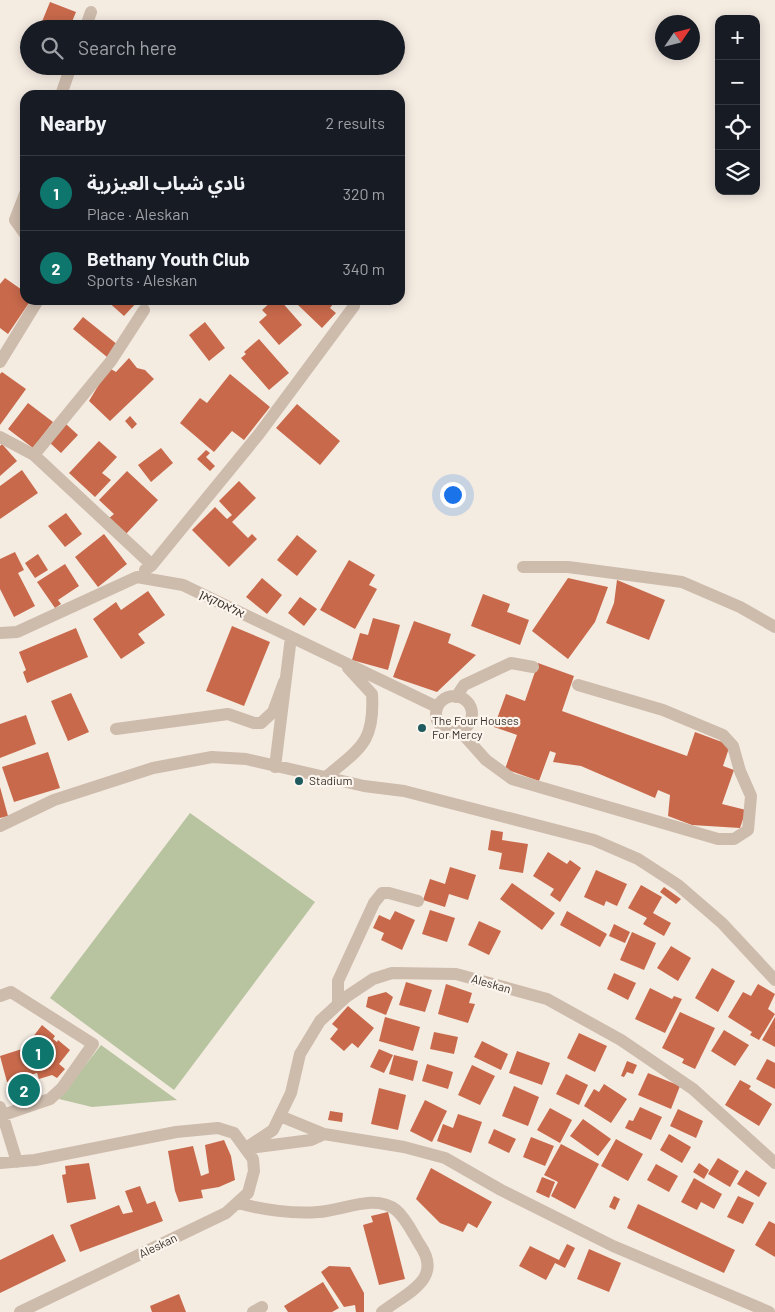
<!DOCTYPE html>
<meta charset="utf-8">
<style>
:root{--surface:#171b24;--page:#242831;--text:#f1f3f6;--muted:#9ea1a6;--line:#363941;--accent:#0f766e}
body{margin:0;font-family:Barlow,"Noto Sans Arabic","Noto Sans Hebrew",sans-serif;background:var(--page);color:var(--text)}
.controls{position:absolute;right:15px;top:15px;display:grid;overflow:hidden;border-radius:10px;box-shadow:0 2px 12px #0003}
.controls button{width:45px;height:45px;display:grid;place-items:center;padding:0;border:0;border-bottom:1px solid var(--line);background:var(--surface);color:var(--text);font:25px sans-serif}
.compass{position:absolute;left:655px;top:15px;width:45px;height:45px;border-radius:50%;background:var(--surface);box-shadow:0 2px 12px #0003;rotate:55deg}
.you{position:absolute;left:452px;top:494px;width:18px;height:18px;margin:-12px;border:4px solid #fff;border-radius:50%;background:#1a73e8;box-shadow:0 0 0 8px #1a73e833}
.badge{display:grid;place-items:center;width:32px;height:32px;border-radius:50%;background:var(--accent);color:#fff;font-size:16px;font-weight:700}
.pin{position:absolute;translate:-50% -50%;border:2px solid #fff;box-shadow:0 1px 5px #0006}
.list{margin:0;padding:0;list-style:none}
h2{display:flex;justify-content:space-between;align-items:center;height:65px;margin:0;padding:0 20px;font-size:21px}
h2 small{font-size:16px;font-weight:400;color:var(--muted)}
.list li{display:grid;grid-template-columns:32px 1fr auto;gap:15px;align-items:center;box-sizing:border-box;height:75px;padding:0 20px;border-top:1px solid var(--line)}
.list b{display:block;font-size:19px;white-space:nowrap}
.list p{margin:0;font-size:16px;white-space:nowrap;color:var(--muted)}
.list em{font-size:16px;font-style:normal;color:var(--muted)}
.icon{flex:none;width:28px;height:28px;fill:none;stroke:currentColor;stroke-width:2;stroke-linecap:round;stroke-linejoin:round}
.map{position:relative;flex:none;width:775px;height:1312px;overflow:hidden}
.search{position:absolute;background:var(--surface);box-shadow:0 2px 12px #0003;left:20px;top:20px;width:385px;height:55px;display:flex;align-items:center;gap:12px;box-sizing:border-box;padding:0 18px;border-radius:28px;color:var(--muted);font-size:19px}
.panel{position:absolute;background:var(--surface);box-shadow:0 2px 12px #0003;left:20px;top:90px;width:385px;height:215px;border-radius:15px}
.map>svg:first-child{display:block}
</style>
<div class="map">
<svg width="775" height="1312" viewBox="0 0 775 1312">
<rect width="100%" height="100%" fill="#f4ebe1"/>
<path fill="#b8c4a0" d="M 190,813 L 315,902 L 174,1090 L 50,998 Z
M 101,1045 L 177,1100 L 92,1107 L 59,1099 Z"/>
<path fill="#c8694b" d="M 50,2 L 76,12 L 69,29 L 39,29 Z
M 5,278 L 25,292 L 25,300 L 31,300 L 8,334 L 0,328 L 0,284 Z
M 106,300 L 139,300 L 124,316 Z
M 273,300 L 280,300 L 302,325 L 279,345 L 259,322 L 267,315 L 262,310 Z
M 303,300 L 336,300 L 330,308 L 336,313 L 322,328 L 298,305 Z
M 83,317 L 118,345 L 107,357 L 73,329 Z
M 205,322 L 225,348 L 209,361 L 189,335 Z
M 259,339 L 289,373 L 269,390 L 241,358 L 246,354 L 244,352 Z
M 129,358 L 137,368 L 145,370 L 154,379 L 110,421 L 89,401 L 109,368 L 116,372 Z
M 2,372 L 26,389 L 0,425 L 0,374 Z
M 230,374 L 270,407 L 244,440 L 232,431 L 214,452 L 180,423 L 200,398 L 207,403 Z
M 28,403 L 53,422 L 33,448 L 8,429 Z
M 297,404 L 340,441 L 320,465 L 276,428 Z
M 130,416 L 137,424 L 132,429 L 125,421 Z
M 66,424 L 78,435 L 61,453 L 49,442 Z
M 99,441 L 117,457 L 102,473 L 111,480 L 95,497 L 69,473 Z
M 2,444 L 17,461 L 0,476 L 0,446 Z
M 161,448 L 173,463 L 151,482 L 138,465 Z
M 206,450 L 210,453 L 206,457 L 215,466 L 210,471 L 197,459 Z
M 22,470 L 38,493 L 0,519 L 0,486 Z
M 127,471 L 158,500 L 125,535 L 108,519 L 114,514 L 99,500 Z
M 239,481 L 256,498 L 232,522 L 248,538 L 252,534 L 257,539 L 229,567 L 192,530 L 215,507 L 227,519 L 232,515 L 219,501 Z
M 66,513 L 82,534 L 65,547 L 48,526 Z
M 104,534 L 127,564 L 98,587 L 75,557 Z
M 297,535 L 317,551 L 297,576 L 277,560 Z
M 15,552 L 24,570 L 18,573 L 35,606 L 14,617 L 0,589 L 0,559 Z
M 38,554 L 48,570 L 35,578 L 25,563 Z
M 349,560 L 375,575 L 369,585 L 377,589 L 355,629 L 320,610 Z
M 65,564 L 79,586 L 58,600 L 61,604 L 55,608 L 37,582 Z
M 262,578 L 282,595 L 267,614 L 246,597 Z
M 568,578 L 608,587 L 595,622 L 568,659 L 532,631 Z
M 617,580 L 665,600 L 649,640 L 606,623 L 614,603 Z
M 148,591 L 165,615 L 138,634 L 145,643 L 121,659 L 93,619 L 116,602 L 121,610 Z
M 483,594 L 510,604 L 507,612 L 529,620 L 520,645 L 471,626 Z
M 300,597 L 317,609 L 304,626 L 288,613 Z
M 373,618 L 400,625 L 388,670 L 352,660 L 360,633 L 368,635 Z
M 414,621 L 451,634 L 448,643 L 476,655 L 437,692 L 393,677 Z
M 232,626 L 270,642 L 244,706 L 206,691 Z
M 76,628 L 88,657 L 27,683 L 23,672 L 26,670 L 19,652 Z
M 538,663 L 574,676 L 562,711 L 687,756 L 695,732 L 730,745 L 723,766 L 734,770 L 722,804 L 746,810 L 740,828 L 692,825 L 668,816 L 670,795 L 658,790 L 655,798 L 581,766 L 553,762 L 556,753 L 550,751 L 539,781 L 505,769 L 517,735 L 494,727 L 506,694 L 525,701 Z
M 71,693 L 89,732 L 68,741 L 51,701 Z
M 26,715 L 36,744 L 0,758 L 0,724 Z
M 48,752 L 60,788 L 14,802 L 2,767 Z
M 0,787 L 8,816 L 0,818 Z
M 491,830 L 503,832 L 502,840 L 528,844 L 523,873 L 499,869 L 502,853 L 488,850 Z
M 548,852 L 567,864 L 570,860 L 581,868 L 560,902 L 550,895 L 554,889 L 533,876 Z
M 450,867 L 476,875 L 468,900 L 449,894 L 445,907 L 423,900 L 430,879 L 445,884 Z
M 596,870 L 627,884 L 617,906 L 606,901 L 604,906 L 584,897 Z
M 512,883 L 555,913 L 542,930 L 500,899 Z
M 641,885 L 662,897 L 653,913 L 671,923 L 664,936 L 643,924 L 647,918 L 628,908 Z
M 664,887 L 681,899 L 676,904 L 660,892 Z
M 430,910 L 455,918 L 447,942 L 422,934 Z
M 395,911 L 415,920 L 402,950 L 381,940 L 384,933 L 373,928 L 379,915 L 390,920 Z
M 567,911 L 607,934 L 600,947 L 560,925 Z
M 479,921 L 501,931 L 489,955 L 468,945 Z
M 614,924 L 630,932 L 625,943 L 609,936 Z
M 632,932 L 656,943 L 644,970 L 620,960 Z
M 671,946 L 691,958 L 678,981 L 657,968 Z
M 712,968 L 735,981 L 718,1012 L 695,998 Z
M 614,973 L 636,983 L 628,1000 L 607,989 Z
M 406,982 L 432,990 L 425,1012 L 399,1005 Z
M 446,984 L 472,993 L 469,1003 L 475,1004 L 468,1023 L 438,1014 Z
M 758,984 L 775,994 L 768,1009 L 775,1014 L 759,1040 L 750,1035 L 752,1032 L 728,1017 L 743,992 L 751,996 Z
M 650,988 L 672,999 L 674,996 L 682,999 L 665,1033 L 635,1019 Z
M 386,992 L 393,997 L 386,1015 L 366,1007 L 368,997 Z
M 348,1006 L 374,1028 L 358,1048 L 352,1043 L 344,1051 L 330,1039 L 338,1029 L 332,1024 Z
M 680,1012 L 715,1028 L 695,1069 L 682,1063 L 684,1059 L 662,1048 Z
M 385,1017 L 420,1027 L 413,1051 L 379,1041 Z
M 775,1017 L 775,1047 L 762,1040 Z
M 42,1025 L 55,1036 L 53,1039 L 57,1042 L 58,1040 L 70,1050 L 59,1064 L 65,1069 L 57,1078 L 52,1075 L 39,1079 L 37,1073 L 7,1082 L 0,1056 L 25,1048 L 25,1050 L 29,1049 L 33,1045 L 29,1042 Z
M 724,1030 L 749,1045 L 735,1066 L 711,1051 Z
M 434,1032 L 458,1037 L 454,1054 L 430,1049 Z
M 579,1033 L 607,1046 L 595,1072 L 567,1058 Z
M 482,1041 L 508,1054 L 501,1070 L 474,1057 Z
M 379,1049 L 393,1055 L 384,1073 L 370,1067 Z
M 517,1051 L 550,1063 L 542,1085 L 509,1073 Z
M 394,1055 L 418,1061 L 413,1081 L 389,1074 Z
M 767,1059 L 775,1063 L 775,1089 L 756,1079 Z
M 627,1061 L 637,1065 L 633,1074 L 627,1072 L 624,1077 L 621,1076 Z
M 427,1064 L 453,1072 L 448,1089 L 422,1081 Z
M 472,1065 L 495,1076 L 480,1105 L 458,1095 Z
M 648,1073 L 680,1086 L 671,1109 L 638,1095 Z
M 566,1074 L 588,1085 L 579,1105 L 556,1094 Z
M 740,1080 L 751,1086 L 749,1089 L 772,1104 L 759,1126 L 725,1105 Z
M 604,1084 L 627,1099 L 611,1123 L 584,1106 L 594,1089 L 599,1092 Z
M 514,1086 L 539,1097 L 528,1126 L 502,1116 Z
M 379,1088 L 406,1095 L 398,1130 L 371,1124 Z
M 425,1100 L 447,1111 L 432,1142 L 410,1131 Z
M 640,1107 L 662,1117 L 651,1140 L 625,1128 L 629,1120 L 633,1121 Z
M 550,1108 L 572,1120 L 560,1143 L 537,1130 Z
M 678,1109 L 703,1121 L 696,1138 L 670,1126 Z
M 330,1111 L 343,1113 L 342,1122 L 328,1120 Z
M 458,1114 L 482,1122 L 471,1153 L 437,1141 L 443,1124 L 453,1128 Z
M 583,1119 L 611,1139 L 598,1156 L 570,1136 Z
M 494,1129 L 516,1139 L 509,1153 L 488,1143 Z
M 669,1134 L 691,1147 L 682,1163 L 660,1150 Z
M 531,1137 L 554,1146 L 545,1166 L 523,1157 Z
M 616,1139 L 643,1154 L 628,1181 L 601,1166 Z
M 224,1140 L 231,1156 L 235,1180 L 219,1187 L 201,1190 L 203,1198 L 179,1202 L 175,1191 L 168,1151 L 193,1146 L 201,1176 L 209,1173 L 205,1145 Z
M 561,1144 L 599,1164 L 575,1209 L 551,1196 L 558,1182 L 544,1175 Z
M 718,1158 L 739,1171 L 730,1187 L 708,1174 Z
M 89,1163 L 96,1199 L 67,1203 L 62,1175 L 66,1174 L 65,1166 Z
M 699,1163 L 709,1170 L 704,1179 L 693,1172 Z
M 656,1164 L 678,1176 L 669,1192 L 647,1180 Z
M 431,1168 L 492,1202 L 477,1228 L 468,1223 L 463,1232 L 440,1223 L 416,1199 Z
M 746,1170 L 767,1183 L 759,1197 L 737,1184 Z
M 542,1177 L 555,1182 L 549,1198 L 536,1192 Z
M 694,1178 L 722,1194 L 714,1209 L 701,1202 L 697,1210 L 681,1202 Z
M 140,1186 L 147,1204 L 155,1201 L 163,1221 L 80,1252 L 70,1225 L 119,1205 L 123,1214 L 133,1212 L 125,1191 Z
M 614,1196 L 620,1199 L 615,1210 L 609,1207 Z
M 738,1196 L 754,1203 L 743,1224 L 727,1217 Z
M 638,1204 L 735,1250 L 724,1273 L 627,1228 Z
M 388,1212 L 405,1279 L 379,1285 L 363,1225 L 373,1222 L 371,1216 Z
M 769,1221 L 775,1224 L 775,1257 L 755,1245 Z
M 53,1234 L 66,1261 L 0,1293 L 0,1260 Z
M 567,1244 L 575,1248 L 565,1268 L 555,1263 L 546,1280 L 519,1266 L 530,1246 L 559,1260 Z
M 589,1249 L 621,1263 L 609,1292 L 577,1279 Z
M 329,1266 L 350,1267 L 364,1293 L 364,1312 L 356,1312 L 355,1305 L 344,1307 L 321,1272 Z
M 323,1282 L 339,1308 L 332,1312 L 288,1312 L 284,1306 Z
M 179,1294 L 186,1312 L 152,1312 L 150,1306 Z"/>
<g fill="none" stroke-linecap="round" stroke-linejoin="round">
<path stroke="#cdbbac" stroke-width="12" d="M 85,29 L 91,12
M 61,95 L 71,66
M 25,194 L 15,220 L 25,234
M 0,362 L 38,300
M 0,437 L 34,455 L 152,565 L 145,570
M 34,455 L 111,361 L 144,310
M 152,565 L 259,434 L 354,306 L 355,300
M 523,567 L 568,567 L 682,582 L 740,607 L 775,627
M 0,633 L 17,632 L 137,577 L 183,585 L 437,707
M436 714a18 18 0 1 1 36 0a18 18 0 1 1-36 0Z
M 456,697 L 464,685 L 511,663 L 533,667
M 116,729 L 228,714 L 254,723 L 261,723 L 273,712 L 284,682
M 460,731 L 486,760 L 512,779 L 718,839 L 734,839 L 748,830 L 751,796 L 740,771 L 733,746 L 723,735 L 663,710 L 578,685
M 275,767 L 291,637
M 325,778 C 360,748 375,743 372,694 L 348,668
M 0,826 L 54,800 L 153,768 L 212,757 L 246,759 L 364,786 L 404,791 L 594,840 L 638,859 L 678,885 L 722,923 L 775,980
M 0,996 L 11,992 L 93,1044 L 62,1088 L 50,1099 L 3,1115
M 338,1004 L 338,981 L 374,903 L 382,893 L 389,893 L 418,901
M 0,1107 L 17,1162
M 280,1116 L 324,1134 L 404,1147 L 445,1158 L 501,1190 L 613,1246 L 769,1312
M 246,1148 L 273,1130 L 291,1093 L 300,1054 L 320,1021 L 346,997 L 373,979 L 392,973 L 456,974 L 547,999 L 621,1040 L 693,1089 L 775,1163
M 249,1148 L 311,1140 L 324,1134
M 0,1163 L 35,1160 L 176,1132 L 218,1128 L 234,1133 L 253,1159 L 254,1171 L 248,1193 L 226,1213 L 20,1312
M 239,1203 C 261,1210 295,1214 318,1212 C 342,1211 375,1193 396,1210 C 406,1218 413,1234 420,1245 C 444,1280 406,1293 382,1312
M 253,1312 L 262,1307"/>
</g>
<g fill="#1f5a5e" stroke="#fbf5ee" stroke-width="2">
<circle cx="422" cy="728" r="5"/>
<circle cx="299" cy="781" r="5"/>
</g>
<g text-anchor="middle" stroke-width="4.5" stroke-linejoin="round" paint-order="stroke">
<g font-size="12" fill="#3b302b" stroke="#fbf5ee">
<text transform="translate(222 604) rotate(26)" y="4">אלאסקאן</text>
<text transform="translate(491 984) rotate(16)" y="4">Aleskan</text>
<text transform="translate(158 1246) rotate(-26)" y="4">Aleskan</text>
</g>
<g font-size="12" fill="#3b302b" stroke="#fbf5ee" text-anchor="start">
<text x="432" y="725">The Four Houses<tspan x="432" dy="14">For Mercy</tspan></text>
<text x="309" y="785">Stadium</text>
</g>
</g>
</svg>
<div class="controls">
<button>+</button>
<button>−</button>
<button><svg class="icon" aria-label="locate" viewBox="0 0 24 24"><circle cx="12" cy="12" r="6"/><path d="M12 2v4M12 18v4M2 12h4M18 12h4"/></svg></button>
<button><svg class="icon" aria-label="layers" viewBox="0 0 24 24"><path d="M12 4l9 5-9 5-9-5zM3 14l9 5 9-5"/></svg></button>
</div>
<svg class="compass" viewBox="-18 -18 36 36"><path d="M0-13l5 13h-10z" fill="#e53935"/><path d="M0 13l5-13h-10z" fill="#9ea1a6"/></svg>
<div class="you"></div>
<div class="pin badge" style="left:38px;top:1053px">1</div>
<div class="pin badge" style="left:24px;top:1090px">2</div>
<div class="search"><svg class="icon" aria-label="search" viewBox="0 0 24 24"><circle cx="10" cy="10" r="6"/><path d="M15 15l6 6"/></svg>Search here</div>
<section class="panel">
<h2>Nearby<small>2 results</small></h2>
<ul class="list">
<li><span class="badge">1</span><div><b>نادي شباب العيزرية</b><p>Place · Aleskan</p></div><em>320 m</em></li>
<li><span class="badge">2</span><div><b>Bethany Youth Club</b><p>Sports · Aleskan</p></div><em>340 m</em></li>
</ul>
</section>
</div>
